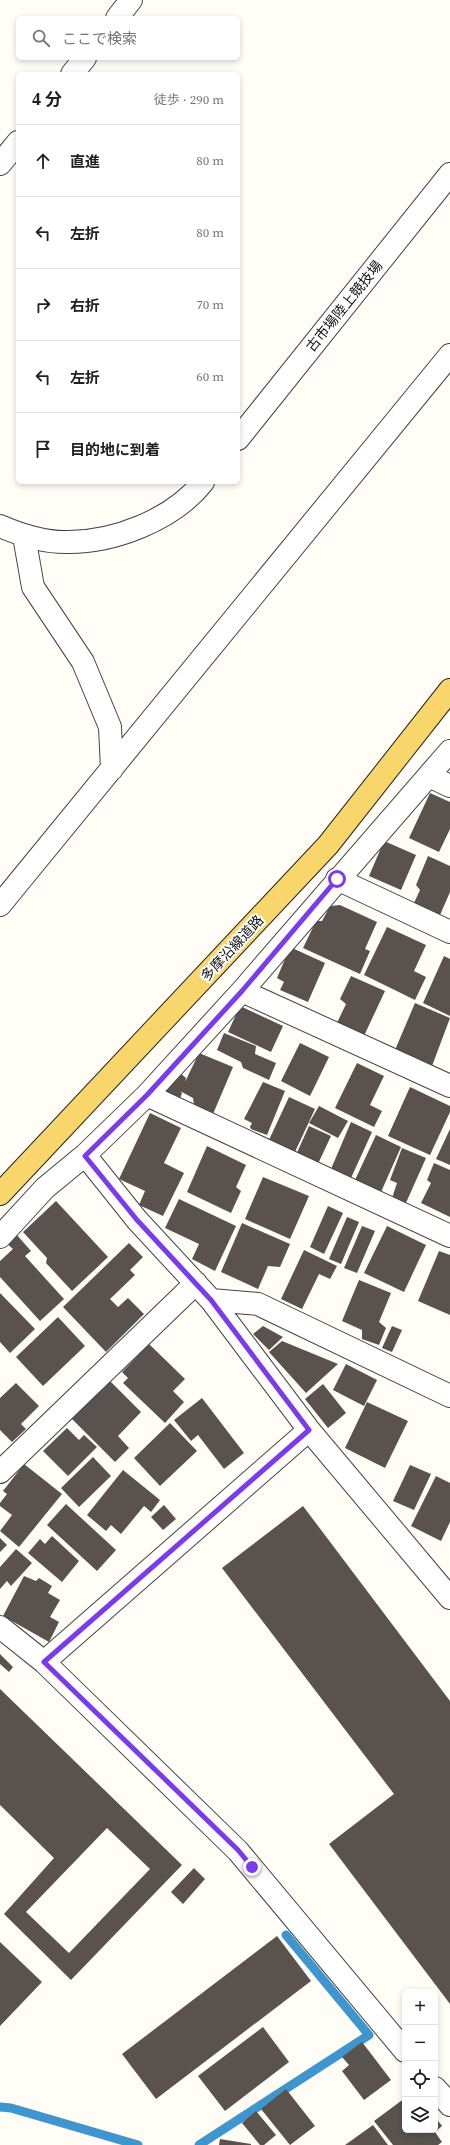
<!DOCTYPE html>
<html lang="ja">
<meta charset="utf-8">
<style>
:root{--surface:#fff;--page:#f2f2f2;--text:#202124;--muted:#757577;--line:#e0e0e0}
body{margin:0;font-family:"Source Serif 4","Noto Sans JP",serif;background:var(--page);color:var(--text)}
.controls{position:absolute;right:12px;bottom:12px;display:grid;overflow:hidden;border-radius:6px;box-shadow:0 2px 6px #0003}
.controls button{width:36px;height:36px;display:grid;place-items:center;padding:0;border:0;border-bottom:1px solid var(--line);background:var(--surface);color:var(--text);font:20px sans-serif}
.stop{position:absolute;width:12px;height:12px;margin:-9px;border:3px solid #7c3aed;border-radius:50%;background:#fff}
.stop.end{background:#7c3aed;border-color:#fff;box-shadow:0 1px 4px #0008}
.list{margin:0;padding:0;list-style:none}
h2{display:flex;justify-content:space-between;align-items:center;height:52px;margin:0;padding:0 16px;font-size:17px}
h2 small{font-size:13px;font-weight:400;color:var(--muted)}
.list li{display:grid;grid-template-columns:26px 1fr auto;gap:12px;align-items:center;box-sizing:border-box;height:72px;padding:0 16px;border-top:1px solid var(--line)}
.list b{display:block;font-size:15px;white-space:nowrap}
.list em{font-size:13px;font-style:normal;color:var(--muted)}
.icon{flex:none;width:22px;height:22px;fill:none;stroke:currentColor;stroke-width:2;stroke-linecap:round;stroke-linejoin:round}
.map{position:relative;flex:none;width:450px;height:2145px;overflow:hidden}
.search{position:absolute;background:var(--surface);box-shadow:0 2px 6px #0003;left:16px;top:16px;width:224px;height:44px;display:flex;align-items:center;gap:10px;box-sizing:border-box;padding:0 14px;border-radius:6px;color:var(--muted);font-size:15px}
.panel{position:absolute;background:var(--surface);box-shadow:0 2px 6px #0003;left:16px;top:72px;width:224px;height:412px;border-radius:6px}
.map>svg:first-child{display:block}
</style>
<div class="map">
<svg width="450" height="2145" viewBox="0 0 450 2145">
<rect width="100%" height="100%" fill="#fffdf5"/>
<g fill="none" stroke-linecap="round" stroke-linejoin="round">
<path stroke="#3f96cf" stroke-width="9" d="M 0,2107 L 11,2108 L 138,2145
M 199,2145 L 369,2035 L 286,1935"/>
</g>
<path fill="#5a524d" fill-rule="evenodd" d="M 430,793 L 450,802 L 450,829 L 439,852 L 409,838 Z
M 384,841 L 416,855 L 401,890 L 369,876 Z
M 428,856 L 450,866 L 450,892 L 440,915 L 414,903 L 420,890 L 416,885 Z
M 340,905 L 377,922 L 365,949 L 370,951 L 360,974 L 303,948 L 316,921 L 322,921 L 330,906 Z
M 387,927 L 426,945 L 414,971 L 426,977 L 415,1000 L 364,975 Z
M 290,947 L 325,963 L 308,1002 L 280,990 L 284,982 L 277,978 Z
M 444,956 L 450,959 L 450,1016 L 423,1003 Z
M 351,976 L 385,991 L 363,1038 L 336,1025 L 346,1004 L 340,999 Z
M 415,1003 L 450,1018 L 432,1066 L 395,1050 Z
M 240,1006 L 283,1026 L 271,1052 L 228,1032 Z
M 224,1033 L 256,1046 L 255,1054 L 276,1063 L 269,1080 L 243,1068 L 241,1062 L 217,1050 Z
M 300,1043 L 329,1057 L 310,1096 L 281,1081 Z
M 199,1053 L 233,1067 L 213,1114 L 194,1105 L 193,1098 L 180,1091 L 182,1093 L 179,1102 L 169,1097 L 164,1089 L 179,1072 L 186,1078 L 185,1082 Z
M 357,1063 L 384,1076 L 370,1105 L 382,1111 L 374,1127 L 335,1108 Z
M 263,1082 L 285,1091 L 267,1135 L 251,1129 L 250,1127 L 252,1123 L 244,1119 Z
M 410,1087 L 450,1106 L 450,1112 L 430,1155 L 388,1136 Z
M 289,1097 L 315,1109 L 294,1154 L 268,1142 Z
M 319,1106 L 348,1121 L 338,1138 L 309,1123 Z
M 150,1113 L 181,1128 L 164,1163 L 184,1173 L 163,1216 L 139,1205 L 145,1191 L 119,1179 Z
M 351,1122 L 372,1132 L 351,1178 L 331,1169 Z
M 309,1126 L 331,1136 L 317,1166 L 295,1157 Z
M 450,1129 L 450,1165 L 436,1159 Z
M 376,1135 L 401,1147 L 381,1192 L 355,1180 Z
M 207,1146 L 246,1165 L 236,1187 L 241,1191 L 231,1213 L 187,1192 Z
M 402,1148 L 426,1158 L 405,1205 L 391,1201 L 397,1183 L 390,1180 Z
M 434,1163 L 450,1170 L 450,1217 L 421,1203 L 431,1183 L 427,1180 Z
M 263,1177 L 309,1196 L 290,1239 L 245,1219 Z
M 179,1199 L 236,1226 L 215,1271 L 192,1259 L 199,1244 L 165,1228 Z
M 56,1201 L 108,1257 L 72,1291 L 46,1263 L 47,1258 L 23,1232 Z
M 328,1206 L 343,1213 L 324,1254 L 310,1247 Z
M 347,1217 L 359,1222 L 341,1264 L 329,1259 Z
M 242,1223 L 290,1244 L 280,1267 L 268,1266 L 258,1289 L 221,1272 Z
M 362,1226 L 375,1231 L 357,1273 L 344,1268 Z
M 387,1226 L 426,1245 L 404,1292 L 364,1273 Z
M 16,1234 L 31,1251 L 25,1256 L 64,1299 L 40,1321 L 0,1277 L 0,1261 L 13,1249 L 6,1243 Z
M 129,1243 L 143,1257 L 130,1270 L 135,1275 L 110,1299 L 118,1307 L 128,1298 L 144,1314 L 106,1352 L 63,1307 Z
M 304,1250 L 337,1266 L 330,1279 L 319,1274 L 302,1309 L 281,1299 Z
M 439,1251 L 450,1255 L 450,1315 L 418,1301 Z
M 359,1280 L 391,1293 L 379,1322 L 386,1328 L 379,1345 L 362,1339 L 362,1330 L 342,1321 Z
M 0,1293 L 35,1329 L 10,1353 L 0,1342 Z
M 58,1317 L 85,1346 L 43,1386 L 16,1357 Z
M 263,1326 L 283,1337 L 269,1350 L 253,1334 Z
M 392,1326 L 402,1330 L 392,1352 L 382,1348 Z
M 282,1341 L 338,1364 L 306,1393 L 269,1352 Z
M 149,1344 L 185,1379 L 173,1391 L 184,1402 L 165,1423 L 123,1383 L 128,1378 L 122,1372 Z
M 346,1364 L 377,1380 L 364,1406 L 333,1390 Z
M 109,1380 L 141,1412 L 118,1436 L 129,1448 L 115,1462 L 71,1418 Z
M 16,1383 L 39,1406 L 21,1424 L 26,1429 L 12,1442 L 0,1430 L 0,1398 Z
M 323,1384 L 346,1413 L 328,1428 L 305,1399 Z
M 202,1398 L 244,1453 L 224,1469 L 198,1435 L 191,1441 L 174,1420 Z
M 367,1402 L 408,1421 L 385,1468 L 345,1448 Z
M 170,1423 L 197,1451 L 160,1486 L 134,1458 Z
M 67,1428 L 79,1440 L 84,1435 L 97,1447 L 68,1476 L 43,1451 Z
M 93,1457 L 111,1476 L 79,1507 L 61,1488 Z
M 24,1464 L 62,1494 L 19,1547 L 0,1531 L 12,1515 L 0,1506 L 0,1503 L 7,1494 L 3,1491 Z
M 410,1465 L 431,1474 L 414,1510 L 393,1501 Z
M 123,1470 L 160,1500 L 151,1512 L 144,1506 L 121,1534 L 111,1525 L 106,1531 L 87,1515 Z
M 436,1476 L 450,1483 L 450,1522 L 441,1541 L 411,1526 Z
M 66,1504 L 116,1550 L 97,1571 L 47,1525 Z
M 164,1505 L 176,1519 L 163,1530 L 151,1517 Z
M 303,1506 L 450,1701 L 450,2004 L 329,1844 L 394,1794 L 222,1568 Z
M 52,1536 L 79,1561 L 62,1582 L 28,1553 L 40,1539 L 45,1544 Z
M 0,1538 L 7,1545 L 0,1552 Z
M 16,1549 L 32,1563 L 11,1586 L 7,1581 L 0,1589 L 0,1567 Z
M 24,1576 L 36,1581 L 39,1578 L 52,1586 L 48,1593 L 60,1600 L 50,1617 L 59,1622 L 49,1642 L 3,1616 Z
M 0,1654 L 13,1667 L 9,1672 L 0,1664 Z
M 0,1689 L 182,1865 L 71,1980 L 4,1914 L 54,1858 L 0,1805 ZM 107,1828 L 150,1869 L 69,1953 L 26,1912 Z
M 194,1868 L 205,1879 L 183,1904 L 171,1892 Z
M 277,1936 L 311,1981 L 156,2099 L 122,2054 Z
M 0,1942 L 42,1982 L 0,2026 Z
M 263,2027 L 289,2062 L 225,2111 L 198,2076 Z
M 362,2042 L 391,2080 L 364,2100 L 342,2071 L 349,2065 L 342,2057 Z
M 286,2089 L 315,2126 L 290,2145 L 261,2109 Z
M 405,2098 L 405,2130 L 435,2130 L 435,2117 L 442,2126 L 435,2132 L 442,2142 L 438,2145 L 393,2145 L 374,2121 Z
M 256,2111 L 276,2135 L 264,2145 L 260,2145 L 242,2123 Z
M 373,2125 L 388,2145 L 345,2145 Z
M 220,2139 L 251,2144 L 251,2145 L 219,2145 Z"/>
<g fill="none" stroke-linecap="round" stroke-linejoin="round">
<g stroke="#444" stroke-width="24">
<path id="minor" d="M 117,18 L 131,0
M 72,74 L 85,58
M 0,164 L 18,142
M 238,439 L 450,174
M 0,526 C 21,535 42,542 65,542 C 113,543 173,520 203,482
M 24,536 L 33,587 L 83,662 L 110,727 L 112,769
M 429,776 L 450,786
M 337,879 L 450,932
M 0,905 L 450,355
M 242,991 L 450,1086
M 147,1095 L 450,1236
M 85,1155 L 137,1220 L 211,1300 L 309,1430 L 450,1598
M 0,1237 L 45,1188 L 85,1155 L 147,1095 L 242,991 L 450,751
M 211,1300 L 258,1304 L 450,1396
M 0,1472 L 196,1283
M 0,1627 L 44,1662 L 238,1851 L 405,2051
M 44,1662 L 309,1430
M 435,2088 L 450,2105"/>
</g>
<g stroke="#222" stroke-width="24">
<path id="major" d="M 0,1194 L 328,845 L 450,690"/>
</g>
<use href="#minor" stroke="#fff" stroke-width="22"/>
<use href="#major" stroke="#f9d66b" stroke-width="22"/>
</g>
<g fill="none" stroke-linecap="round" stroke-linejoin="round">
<path stroke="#7c3aed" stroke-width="5" d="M 252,1867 L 238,1850 L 44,1662 L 309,1430 L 211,1300 L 137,1220 L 85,1156 L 147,1095 L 242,991 L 337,879"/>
</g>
<g text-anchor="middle" stroke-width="4" stroke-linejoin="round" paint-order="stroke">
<g font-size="14" fill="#111" stroke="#fff">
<text transform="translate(344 306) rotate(-51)" y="5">古市場陸上競技場</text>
<text transform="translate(232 948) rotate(-47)" y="5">多摩沿線道路</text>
</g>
</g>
</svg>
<div class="controls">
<button>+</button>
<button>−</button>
<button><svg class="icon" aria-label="locate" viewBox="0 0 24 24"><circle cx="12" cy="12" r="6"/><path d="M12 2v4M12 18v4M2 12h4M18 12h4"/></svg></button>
<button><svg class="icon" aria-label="layers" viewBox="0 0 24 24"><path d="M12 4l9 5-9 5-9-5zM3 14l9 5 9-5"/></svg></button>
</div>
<div class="stop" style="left:337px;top:879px"></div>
<div class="stop end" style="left:252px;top:1867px"></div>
<div class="search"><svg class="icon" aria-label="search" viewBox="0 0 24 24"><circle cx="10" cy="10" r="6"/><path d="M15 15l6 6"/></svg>ここで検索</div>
<section class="panel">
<h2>4 分<small>徒歩 · 290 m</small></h2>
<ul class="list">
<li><svg class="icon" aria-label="ahead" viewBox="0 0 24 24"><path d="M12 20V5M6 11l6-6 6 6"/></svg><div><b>直進</b></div><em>80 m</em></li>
<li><svg class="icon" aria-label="left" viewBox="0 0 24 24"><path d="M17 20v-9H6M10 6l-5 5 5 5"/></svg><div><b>左折</b></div><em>80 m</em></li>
<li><svg class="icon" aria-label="right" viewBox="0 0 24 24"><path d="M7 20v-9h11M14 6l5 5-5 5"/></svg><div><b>右折</b></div><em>70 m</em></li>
<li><svg class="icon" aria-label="left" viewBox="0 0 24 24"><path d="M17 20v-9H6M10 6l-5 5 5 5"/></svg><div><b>左折</b></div><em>60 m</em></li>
<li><svg class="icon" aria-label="arrive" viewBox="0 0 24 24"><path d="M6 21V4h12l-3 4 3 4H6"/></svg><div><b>目的地に到着</b></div></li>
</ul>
</section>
</div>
